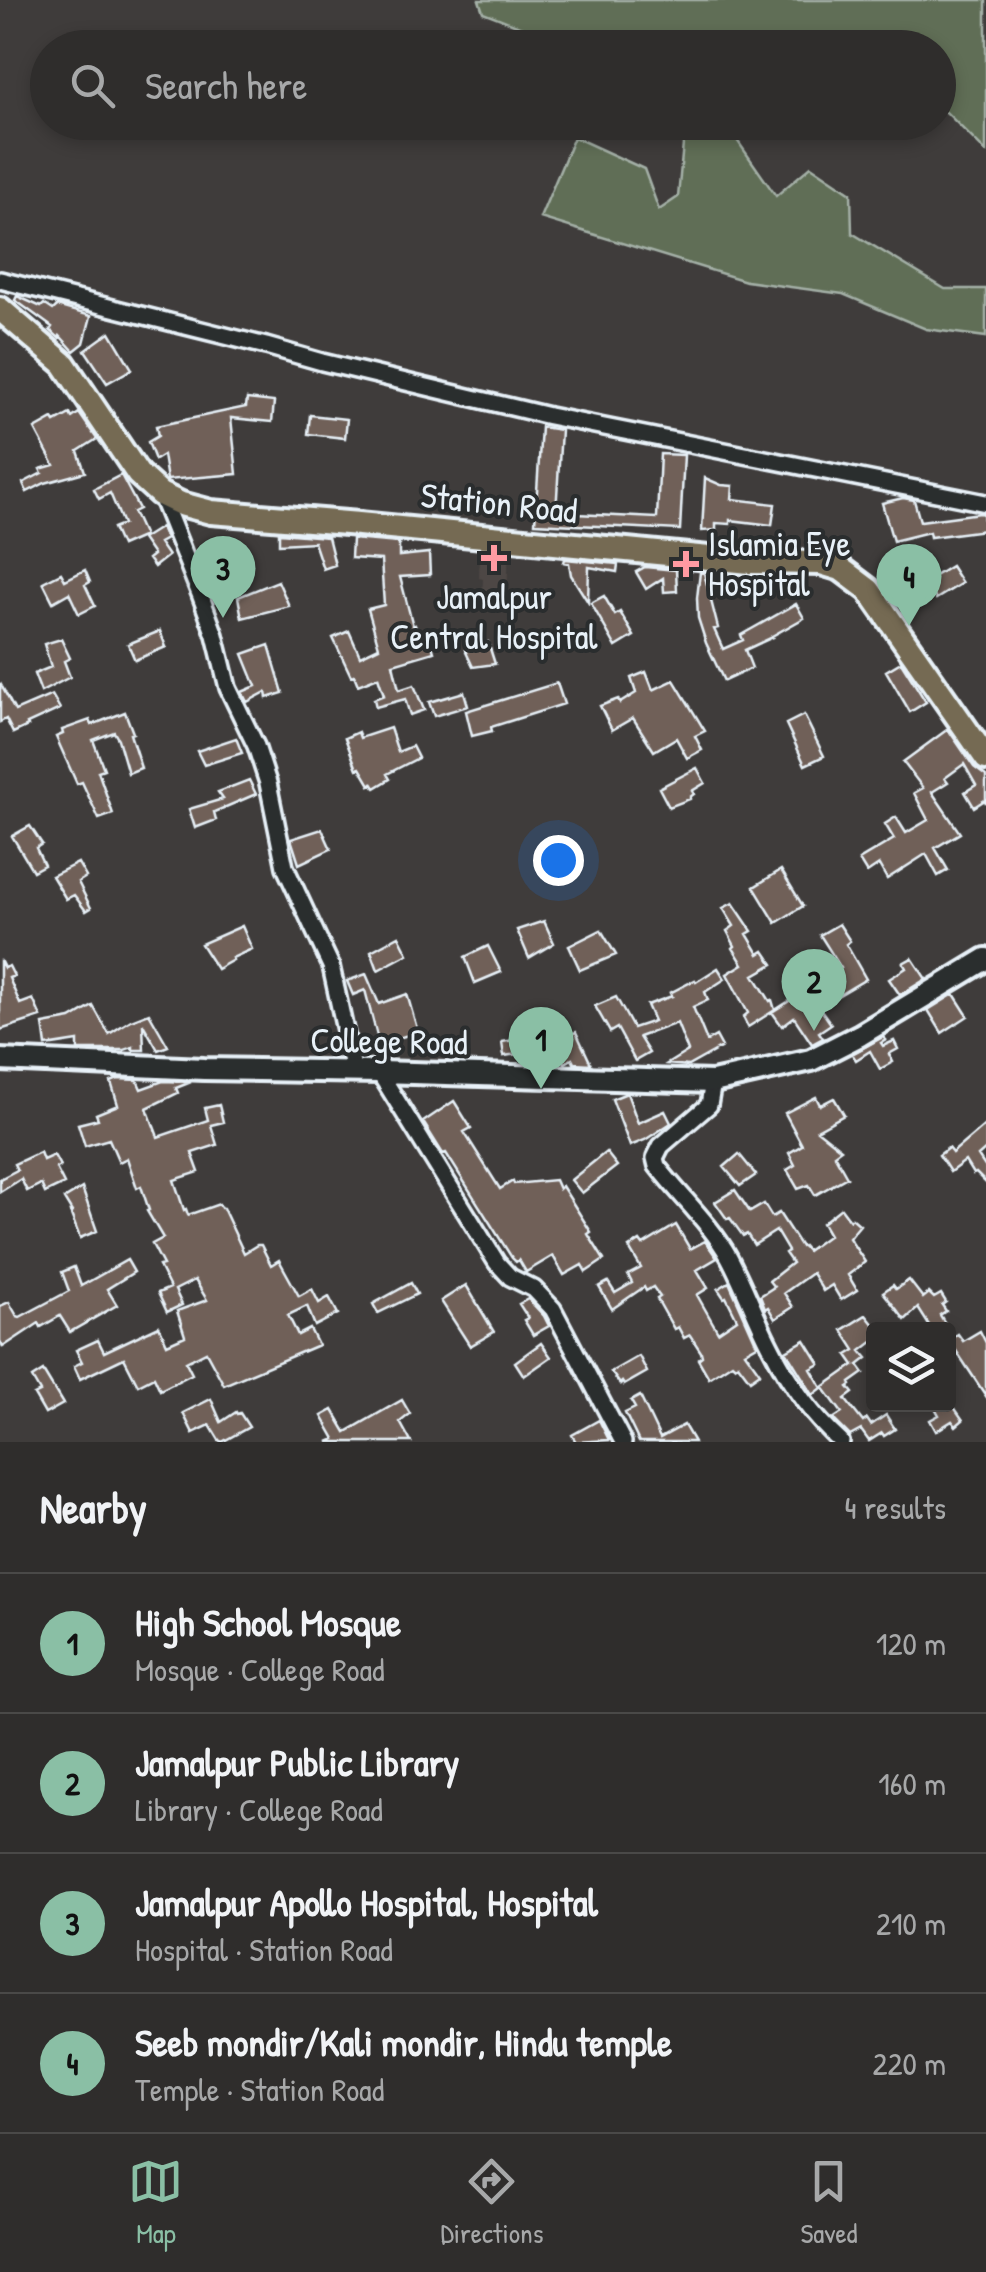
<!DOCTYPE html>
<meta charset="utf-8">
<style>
:root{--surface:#2f2d2c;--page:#3b3938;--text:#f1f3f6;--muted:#a7a8a9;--line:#4a4948;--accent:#8abfa5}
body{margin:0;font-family:"Patrick Hand",sans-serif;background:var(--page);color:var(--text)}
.controls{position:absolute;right:30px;bottom:30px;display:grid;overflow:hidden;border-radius:10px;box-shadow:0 5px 15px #0003}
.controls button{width:90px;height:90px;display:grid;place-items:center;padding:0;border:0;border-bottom:2px solid var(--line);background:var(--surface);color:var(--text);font:50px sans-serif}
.you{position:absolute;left:558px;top:860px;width:35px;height:35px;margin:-25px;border:8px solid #fff;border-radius:50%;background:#1a73e8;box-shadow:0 0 0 15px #1a73e833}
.badge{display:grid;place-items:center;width:65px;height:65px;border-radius:50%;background:var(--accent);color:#111;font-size:32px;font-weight:700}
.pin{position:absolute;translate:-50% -82px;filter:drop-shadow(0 2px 5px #0008)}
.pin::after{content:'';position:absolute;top:52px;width:35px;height:30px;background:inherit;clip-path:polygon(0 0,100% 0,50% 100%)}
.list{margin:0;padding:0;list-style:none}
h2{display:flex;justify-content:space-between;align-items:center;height:130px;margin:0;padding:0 40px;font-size:42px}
h2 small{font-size:32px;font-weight:400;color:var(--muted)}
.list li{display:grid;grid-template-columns:65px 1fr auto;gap:30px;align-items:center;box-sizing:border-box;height:140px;padding:0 40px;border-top:2px solid var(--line)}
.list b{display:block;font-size:38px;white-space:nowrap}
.list p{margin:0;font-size:32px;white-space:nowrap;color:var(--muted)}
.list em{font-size:32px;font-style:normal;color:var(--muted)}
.icon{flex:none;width:55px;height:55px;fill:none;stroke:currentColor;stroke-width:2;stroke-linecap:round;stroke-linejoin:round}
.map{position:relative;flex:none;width:986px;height:1442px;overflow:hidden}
.search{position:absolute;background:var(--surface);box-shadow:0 5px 15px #0003;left:30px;right:30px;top:30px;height:110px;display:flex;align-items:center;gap:25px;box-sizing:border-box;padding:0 35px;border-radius:55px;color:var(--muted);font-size:38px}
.sheet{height:690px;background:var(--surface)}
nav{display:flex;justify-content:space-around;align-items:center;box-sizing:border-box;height:140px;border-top:2px solid var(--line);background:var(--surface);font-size:28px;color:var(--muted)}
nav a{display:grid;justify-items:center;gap:5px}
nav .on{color:var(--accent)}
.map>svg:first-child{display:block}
</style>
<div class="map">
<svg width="986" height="1442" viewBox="0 0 986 1442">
<rect width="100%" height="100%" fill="#3f3c3b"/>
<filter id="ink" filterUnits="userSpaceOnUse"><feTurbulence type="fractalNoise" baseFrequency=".01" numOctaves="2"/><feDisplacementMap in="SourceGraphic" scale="20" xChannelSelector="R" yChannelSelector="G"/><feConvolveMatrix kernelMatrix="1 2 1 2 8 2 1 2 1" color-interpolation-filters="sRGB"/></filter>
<g filter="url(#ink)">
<path fill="#4e4744" d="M 480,541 L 509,542 L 507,601 L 482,600 L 483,579 L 479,578 Z"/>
<path fill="#606e56" stroke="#a4b0a7" stroke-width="2.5" d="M 479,0 L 986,0 L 986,152 L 946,112 L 939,110 L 938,48 L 573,47 L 483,12 Z
M 685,123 L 744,123 L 737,140 L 776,196 L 811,166 L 851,193 L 852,233 L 945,289 L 986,289 L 986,337 L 926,329 L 843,294 L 746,281 L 540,218 L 574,137 L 644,169 L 659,210 L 678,197 Z"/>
<path fill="#706058" stroke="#e8f1f8" stroke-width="2.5" d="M 17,296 L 41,307 L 44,304 L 53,310 L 57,306 L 91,316 L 84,343 L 74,351 L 60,336 L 59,338 L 50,330 L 52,327 L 15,300 Z
M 110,332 L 132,369 L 107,383 L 85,350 Z
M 247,399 L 274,402 L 272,422 L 231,418 L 237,474 L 167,480 L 163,455 L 155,460 L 148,442 L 158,436 L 156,426 L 246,407 Z
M 79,413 L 97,439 L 78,451 L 85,472 L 45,483 L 27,492 L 23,483 L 42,473 L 40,469 L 54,465 L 35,429 L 53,419 L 55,422 L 70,414 L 72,418 Z
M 310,415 L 347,419 L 345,438 L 308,434 Z
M 541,427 L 561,430 L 556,513 L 657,518 L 660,454 L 684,455 L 680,530 L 535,523 Z
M 121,475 L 139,509 L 133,512 L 144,536 L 121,546 L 113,528 L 123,524 L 110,493 L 99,499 L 94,489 Z
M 705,478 L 721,485 L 733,486 L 732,499 L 775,504 L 772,525 L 730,520 L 730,524 L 716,523 L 716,530 L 702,531 Z
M 903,498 L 914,500 L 920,521 L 980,513 L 983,514 L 985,530 L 930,537 L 929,532 L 893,541 L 882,503 Z
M 161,527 L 166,539 L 159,543 L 168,556 L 154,567 L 148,559 L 153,555 L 142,539 Z
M 279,533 L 328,537 L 335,565 L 323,569 L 314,542 L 279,544 Z
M 352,539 L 399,543 L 399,556 L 429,553 L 430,575 L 400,577 L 413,626 L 415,625 L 422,645 L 431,642 L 434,652 L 393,664 L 399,690 L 414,685 L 424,710 L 410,715 L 405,699 L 376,707 L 374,699 L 384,695 L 378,677 L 358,685 L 354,675 L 351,676 L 333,638 L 349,631 L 360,656 L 379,647 L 368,609 L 384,605 L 381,560 L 351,558 Z
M 565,559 L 618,564 L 617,572 L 589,567 L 588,602 L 571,575 L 569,563 L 564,562 Z
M 951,566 L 962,583 L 936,599 L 925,582 Z
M 645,567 L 676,570 L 677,591 L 664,592 L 663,578 L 646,589 L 636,572 Z
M 85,570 L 90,582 L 85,585 L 95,606 L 79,614 L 69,593 L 53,602 L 43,582 L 61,573 L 65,580 Z
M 700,572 L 704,573 L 718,628 L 714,629 L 723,649 L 743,640 L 741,635 L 796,604 L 804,618 L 772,636 L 773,637 L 745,650 L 752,668 L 724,681 L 706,643 L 698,618 L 697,598 Z
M 278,581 L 289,606 L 242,618 L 238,597 Z
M 604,596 L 615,615 L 620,612 L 634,636 L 616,647 L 591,603 Z
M 160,631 L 166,647 L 135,660 L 128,644 Z
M 61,639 L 70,658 L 64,661 L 70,677 L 41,692 L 34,674 L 51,667 L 44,644 Z
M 488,642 L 495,664 L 473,667 L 465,650 Z
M 269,645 L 283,693 L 267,698 L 266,692 L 247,702 L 242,692 L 256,686 L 243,654 Z
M 901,662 L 926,702 L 910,712 L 886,671 Z
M 646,672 L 653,690 L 674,680 L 705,731 L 695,736 L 702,750 L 687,758 L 676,738 L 654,751 L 633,718 L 612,730 L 600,706 L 618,699 L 620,703 L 636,693 L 631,678 Z
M 0,683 L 15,711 L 52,695 L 60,709 L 27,724 L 28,726 L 13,733 L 6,719 L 0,722 Z
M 557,683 L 564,704 L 491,727 L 492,731 L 472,736 L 466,711 Z
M 464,692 L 468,706 L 434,716 L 429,702 Z
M 125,712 L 133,733 L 130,734 L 141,768 L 128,773 L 118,739 L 114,732 L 93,740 L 104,769 L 98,771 L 113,814 L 99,819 L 82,782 L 77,784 L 56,737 L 63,734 L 62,730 L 90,720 L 92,725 Z
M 804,715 L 824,756 L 805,765 L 786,724 Z
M 390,728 L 398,752 L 412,746 L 418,758 L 387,774 L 390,779 L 375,788 L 372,783 L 370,785 L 360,768 L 357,769 L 345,738 L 358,732 L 360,738 Z
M 948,729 L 974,767 L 986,776 L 986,803 L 985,800 L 974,807 L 965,792 L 976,785 L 964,764 L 945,778 L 948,782 L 932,792 L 960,833 L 935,848 L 948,870 L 938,876 L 926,854 L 887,879 L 879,865 L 867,873 L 859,860 L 894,839 L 885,824 L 896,817 L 906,833 L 928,820 L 914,793 L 923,788 L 903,762 Z
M 236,738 L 242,753 L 204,765 L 197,751 Z
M 697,768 L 705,783 L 692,791 L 694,794 L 690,797 L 690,799 L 669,807 L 659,788 Z
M 249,780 L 256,794 L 214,812 L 216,820 L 195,828 L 189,809 L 223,799 L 218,792 Z
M 30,826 L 42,844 L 36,848 L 44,865 L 33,871 L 12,836 Z
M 322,829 L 331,849 L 299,864 L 291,839 Z
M 78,863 L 86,877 L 78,882 L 91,908 L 86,911 L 74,895 L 66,899 L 52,876 Z
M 781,870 L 803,906 L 776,923 L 754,887 Z
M 733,903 L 752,931 L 747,934 L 759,954 L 764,951 L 773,964 L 754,975 L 770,1001 L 772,1000 L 775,1010 L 748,1027 L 743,1017 L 748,1013 L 727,974 L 743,964 L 733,948 L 735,946 L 727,931 L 734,926 L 723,908 Z
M 544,921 L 554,943 L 529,958 L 517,930 Z
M 839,924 L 850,941 L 846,944 L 866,979 L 819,1007 L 831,1024 L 819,1032 L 823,1038 L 812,1044 L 794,1017 L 782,1026 L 772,1012 L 841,968 L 820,935 Z
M 242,926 L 252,949 L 232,958 L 233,960 L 217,969 L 201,944 Z
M 601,930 L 616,955 L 580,970 L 569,946 Z
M 399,936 L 408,954 L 378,970 L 371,951 Z
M 488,946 L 501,972 L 475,983 L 465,957 Z
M 912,958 L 926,979 L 900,995 L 889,979 L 906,968 L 903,963 Z
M 0,960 L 4,968 L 9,966 L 14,976 L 9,978 L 20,1004 L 33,999 L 41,1017 L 0,1030 Z
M 718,968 L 725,979 L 705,992 L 708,1000 L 693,1007 L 707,1041 L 716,1036 L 722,1047 L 688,1066 L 667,1064 L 688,1051 L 677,1023 L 639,1037 L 649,1053 L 635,1061 L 617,1028 L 610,1032 L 595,1006 L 616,997 L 633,1028 L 654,1021 L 647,1005 L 672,996 L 670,993 L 695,980 L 696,982 Z
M 366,974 L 379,1004 L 407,994 L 418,1032 L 379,1044 L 365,990 L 353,995 L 347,981 Z
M 954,994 L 968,1016 L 942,1033 L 928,1010 Z
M 93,1006 L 109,1034 L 131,1020 L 149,1013 L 168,1046 L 158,1050 L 143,1024 L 144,1050 L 133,1050 L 133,1047 L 124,1050 L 78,1050 L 78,1041 L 46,1046 L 43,1024 L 71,1019 Z
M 529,1018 L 536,1044 L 552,1041 L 576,1032 L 591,1064 L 574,1063 L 572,1059 L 565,1063 L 562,1058 L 548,1060 L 547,1054 L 527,1057 L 525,1053 L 504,1056 L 502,1042 L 525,1038 L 523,1019 Z
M 883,1037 L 886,1040 L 881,1043 L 883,1046 L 894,1041 L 898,1049 L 889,1054 L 893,1062 L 880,1069 L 870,1051 L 856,1060 L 852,1054 Z
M 118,1079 L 137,1080 L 141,1089 L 163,1081 L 191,1082 L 176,1088 L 178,1093 L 147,1108 L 158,1137 L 208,1120 L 205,1108 L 219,1105 L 223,1122 L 211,1125 L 217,1145 L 192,1153 L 199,1172 L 174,1180 L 184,1210 L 186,1209 L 188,1215 L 219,1204 L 221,1208 L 223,1208 L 244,1253 L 257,1245 L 261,1245 L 271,1265 L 279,1260 L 299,1296 L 312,1289 L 319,1303 L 329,1297 L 338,1314 L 315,1326 L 307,1306 L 288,1315 L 298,1335 L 310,1329 L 318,1345 L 224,1385 L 206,1352 L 186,1362 L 192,1374 L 160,1390 L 154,1377 L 138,1385 L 124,1358 L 80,1379 L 74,1366 L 82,1362 L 76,1350 L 98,1340 L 104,1352 L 159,1326 L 167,1344 L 185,1336 L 177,1311 L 207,1300 L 195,1280 L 175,1290 L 182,1305 L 167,1312 L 158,1293 L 170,1288 L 159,1266 L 163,1265 L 152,1244 L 163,1238 L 147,1211 L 149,1210 L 141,1186 L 137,1188 L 127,1158 L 119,1162 L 109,1139 L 85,1146 L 78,1124 L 98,1119 L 96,1114 L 118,1105 L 111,1082 Z
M 627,1093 L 638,1123 L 665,1111 L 671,1123 L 645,1140 L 630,1146 L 612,1099 Z
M 816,1097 L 820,1105 L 834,1098 L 844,1115 L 817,1130 L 841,1149 L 834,1154 L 847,1177 L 815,1195 L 809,1185 L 798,1189 L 787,1170 L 795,1165 L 789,1153 L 802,1145 L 785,1113 Z
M 454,1101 L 471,1128 L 464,1132 L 500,1189 L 513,1181 L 514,1184 L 555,1180 L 559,1189 L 562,1186 L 591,1232 L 588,1234 L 604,1260 L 586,1272 L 582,1265 L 564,1275 L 553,1256 L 526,1272 L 519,1260 L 516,1262 L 512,1258 L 446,1153 L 443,1154 L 423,1122 Z
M 986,1124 L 986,1149 L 978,1156 L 986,1168 L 986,1183 L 976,1173 L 973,1174 L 965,1161 L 950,1172 L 939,1155 L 948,1148 L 952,1153 Z
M 40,1152 L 43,1160 L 54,1155 L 60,1166 L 56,1168 L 64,1184 L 45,1193 L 41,1184 L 27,1191 L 21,1179 L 0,1192 L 0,1179 L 17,1170 L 14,1164 Z
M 606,1152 L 617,1166 L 582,1193 L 571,1180 Z
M 739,1154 L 756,1175 L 740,1186 L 724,1167 Z
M 82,1188 L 97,1231 L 80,1238 L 70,1212 L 72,1212 L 64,1199 Z
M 735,1190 L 750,1212 L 764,1204 L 772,1217 L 779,1213 L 801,1247 L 803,1246 L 807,1251 L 829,1235 L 822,1223 L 841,1208 L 850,1220 L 852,1218 L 860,1225 L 849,1238 L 865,1262 L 848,1275 L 857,1290 L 841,1300 L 832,1285 L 823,1291 L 812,1273 L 784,1293 L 793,1307 L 775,1319 L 768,1307 L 765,1309 L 760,1296 L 774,1287 L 769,1281 L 792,1263 L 785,1253 L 788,1251 L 776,1231 L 754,1245 L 747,1234 L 743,1236 L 730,1218 L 727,1219 L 715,1202 Z
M 676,1225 L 690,1249 L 705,1241 L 717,1258 L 697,1270 L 708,1288 L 697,1295 L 718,1332 L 737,1319 L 726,1297 L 724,1298 L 718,1289 L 729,1282 L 757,1345 L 745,1352 L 760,1373 L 750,1380 L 738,1364 L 735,1366 L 732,1363 L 709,1378 L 698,1359 L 702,1356 L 701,1352 L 690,1335 L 684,1338 L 678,1327 L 674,1329 L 657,1299 L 660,1297 L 653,1287 L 646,1291 L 644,1287 L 612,1309 L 599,1287 L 608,1282 L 615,1293 L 632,1283 L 628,1275 L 641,1268 L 629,1248 L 640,1241 L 643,1245 Z
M 127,1260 L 134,1272 L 107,1289 L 117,1305 L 70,1332 L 60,1316 L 41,1327 L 39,1323 L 3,1347 L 0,1341 L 0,1306 L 9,1302 L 17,1316 L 20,1317 L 69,1291 L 62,1272 L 74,1267 L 81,1286 Z
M 909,1280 L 923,1298 L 929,1293 L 934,1298 L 941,1294 L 946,1302 L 942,1305 L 946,1311 L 940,1315 L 949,1330 L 932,1330 L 918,1308 L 905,1320 L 883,1292 L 893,1285 L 896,1289 Z
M 411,1283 L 417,1294 L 378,1313 L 373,1304 Z
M 466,1285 L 494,1332 L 470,1346 L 441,1301 Z
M 528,1299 L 544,1316 L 549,1326 L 533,1335 L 524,1320 L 528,1318 L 519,1304 Z
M 866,1315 L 874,1325 L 874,1341 L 861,1351 L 867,1358 L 858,1365 L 864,1373 L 850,1383 L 851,1385 L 848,1387 L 853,1393 L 845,1399 L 863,1422 L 867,1419 L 871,1425 L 886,1415 L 895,1429 L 884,1436 L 882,1433 L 869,1441 L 861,1430 L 850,1436 L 833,1419 L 842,1413 L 823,1387 L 854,1365 L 847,1355 L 855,1350 L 842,1330 Z
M 980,1331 L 986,1343 L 986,1396 L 949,1340 L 958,1334 L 963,1341 Z
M 805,1340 L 820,1364 L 811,1369 L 822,1388 L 813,1395 L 786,1351 Z
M 541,1343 L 551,1357 L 524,1376 L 515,1362 Z
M 639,1356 L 647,1372 L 624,1385 L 622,1382 L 620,1384 L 611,1372 Z
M 43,1371 L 63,1404 L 45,1414 L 34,1395 L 40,1392 L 32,1378 Z
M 640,1396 L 660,1438 L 684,1425 L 694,1442 L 639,1442 L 625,1413 L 635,1408 L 631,1401 Z
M 211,1399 L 221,1422 L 236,1412 L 237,1414 L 240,1413 L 249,1427 L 222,1442 L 219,1440 L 210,1425 L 193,1433 L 183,1413 Z
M 402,1400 L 410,1414 L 400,1422 L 411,1442 L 328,1442 L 335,1439 L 322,1416 L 333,1410 L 346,1432 Z
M 949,1400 L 963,1420 L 956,1426 L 952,1421 L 936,1431 L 930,1420 L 939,1415 L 933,1404 L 948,1404 Z
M 599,1420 L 609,1440 L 576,1442 L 572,1435 Z"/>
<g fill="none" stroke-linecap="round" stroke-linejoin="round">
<g stroke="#e8f1f8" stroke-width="22">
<path id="street" d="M 0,280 L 266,346 L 322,362 L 549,416 L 986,503
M 160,494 L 200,594 L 215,635 L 228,688 L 256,746 L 268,783 L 285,867 L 331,966 L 354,1072
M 379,1072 L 497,1263 L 510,1277 L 534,1289 L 553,1309 L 623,1442
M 713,1082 L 709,1105 L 661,1146 L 655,1158 L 657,1166 C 681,1197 710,1223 729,1257 C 745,1287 756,1319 772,1349 C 789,1383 813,1417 841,1442"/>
</g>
<g stroke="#e8f1f8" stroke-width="28">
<path id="secondary" d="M 0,1060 L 204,1069 L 379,1072 L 713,1082 L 811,1060 L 860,1035 L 986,959"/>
</g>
<g stroke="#e8f1f8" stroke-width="30">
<path id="primary" d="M 0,309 L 64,364 L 138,474 L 160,494 L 181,504 L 211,512 L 359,524 L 750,562 L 821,563 L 841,569 L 869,590 L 986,758"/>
</g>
<use href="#street" stroke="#2a2d2e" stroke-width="15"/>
<use href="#secondary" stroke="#2a2d2e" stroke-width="20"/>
<use href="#primary" stroke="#746b52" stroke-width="22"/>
</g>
</g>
<g fill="#ff9aa2" stroke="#2a2d2e" stroke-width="4">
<path d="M489 543h10v10h10v10h-10v10h-10v-10h-10v-10h10z"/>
<path d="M681 549h10v10h10v10h-10v10h-10v-10h-10v-10h10z"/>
</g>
<g text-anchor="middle" stroke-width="8" stroke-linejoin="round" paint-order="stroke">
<g font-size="35" fill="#e8f1f8" stroke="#2a2d2e">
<text transform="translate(499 503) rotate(6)" y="12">Station Road</text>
<text transform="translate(389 1041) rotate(1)" y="12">College Road</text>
</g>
<g font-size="35" fill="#e8f1f8" stroke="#2a2d2e" text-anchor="start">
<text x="708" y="556">Islamia Eye<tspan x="708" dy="40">Hospital</tspan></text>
<text x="494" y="609" text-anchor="middle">Jamalpur<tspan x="494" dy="40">Central Hospital</tspan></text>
</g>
</g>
</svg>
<div class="controls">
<button><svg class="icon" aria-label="layers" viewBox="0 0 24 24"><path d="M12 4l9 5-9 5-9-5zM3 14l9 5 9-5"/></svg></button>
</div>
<div class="you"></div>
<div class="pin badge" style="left:541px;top:1089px">1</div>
<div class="pin badge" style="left:814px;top:1031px">2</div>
<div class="pin badge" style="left:223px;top:618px">3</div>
<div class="pin badge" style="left:909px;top:626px">4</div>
<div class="search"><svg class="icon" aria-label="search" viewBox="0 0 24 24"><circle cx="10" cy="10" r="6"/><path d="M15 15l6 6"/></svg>Search here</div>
</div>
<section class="sheet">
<h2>Nearby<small>4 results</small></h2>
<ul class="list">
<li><span class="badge">1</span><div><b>High School Mosque</b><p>Mosque · College Road</p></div><em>120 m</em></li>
<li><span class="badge">2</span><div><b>Jamalpur Public Library</b><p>Library · College Road</p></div><em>160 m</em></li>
<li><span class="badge">3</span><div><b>Jamalpur Apollo Hospital, Hospital</b><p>Hospital · Station Road</p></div><em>210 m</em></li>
<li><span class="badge">4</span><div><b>Seeb mondir/Kali mondir, Hindu temple</b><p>Temple · Station Road</p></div><em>220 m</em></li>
</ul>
</section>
<nav>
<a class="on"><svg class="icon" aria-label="map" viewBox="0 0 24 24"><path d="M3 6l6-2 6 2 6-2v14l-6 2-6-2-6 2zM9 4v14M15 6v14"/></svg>Map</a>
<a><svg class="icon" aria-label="directions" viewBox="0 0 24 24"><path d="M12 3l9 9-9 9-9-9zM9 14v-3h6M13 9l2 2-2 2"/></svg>Directions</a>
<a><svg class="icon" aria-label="saved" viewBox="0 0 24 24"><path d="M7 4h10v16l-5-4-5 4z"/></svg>Saved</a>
</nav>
